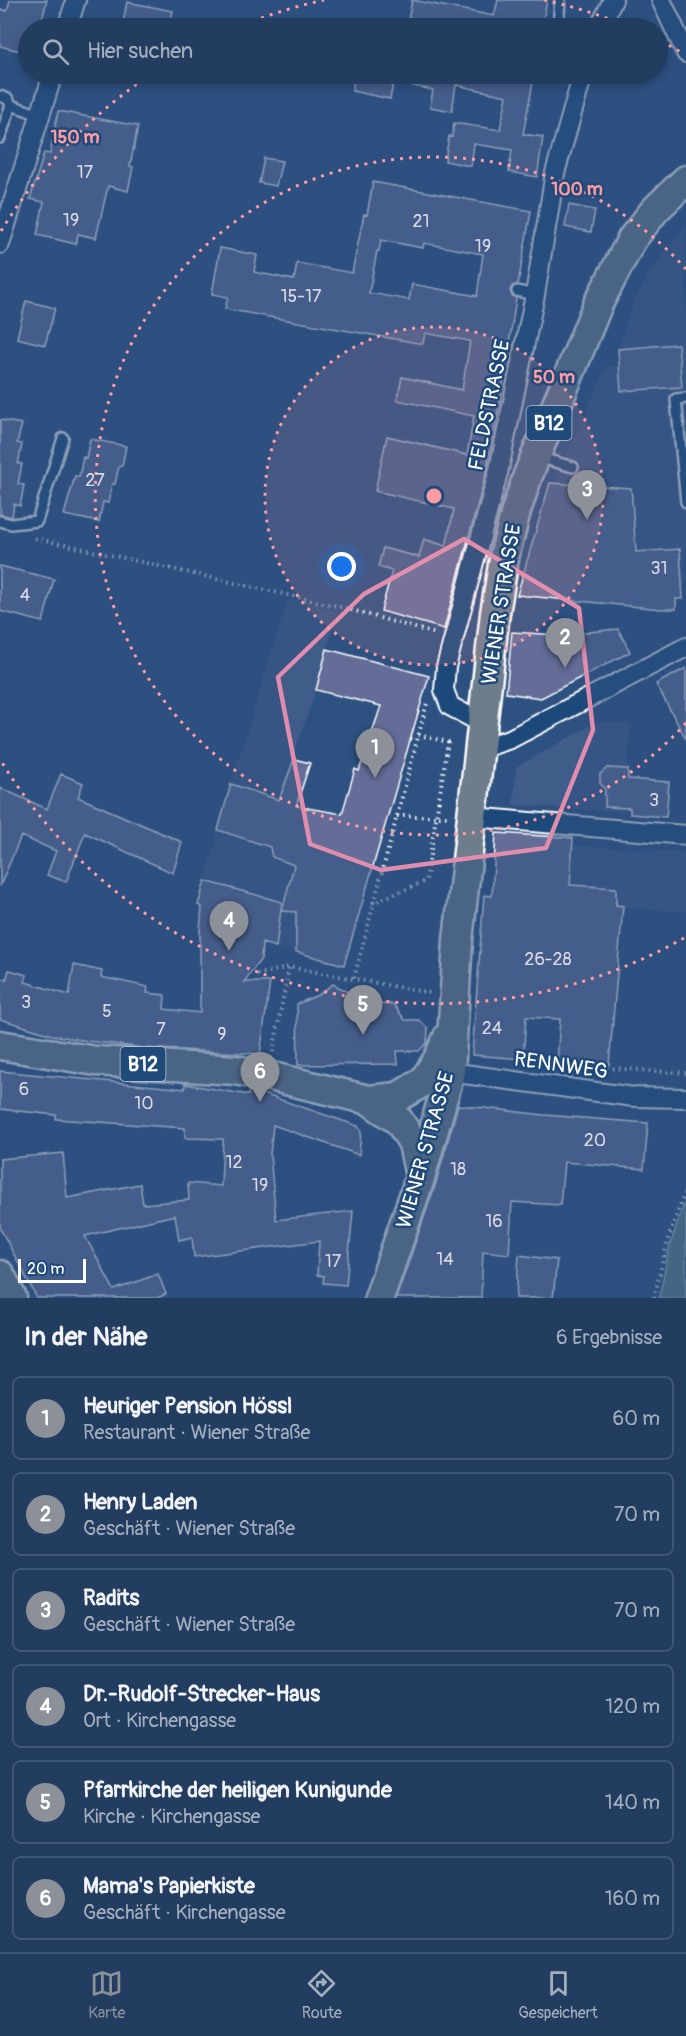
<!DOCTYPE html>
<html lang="de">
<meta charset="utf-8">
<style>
:root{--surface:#223d60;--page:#2a4466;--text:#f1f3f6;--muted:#a2aebd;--line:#3f5675;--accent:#8c9099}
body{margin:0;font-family:Pangolin,sans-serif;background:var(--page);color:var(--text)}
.scale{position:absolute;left:18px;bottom:15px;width:68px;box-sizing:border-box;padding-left:6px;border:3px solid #fff;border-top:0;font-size:16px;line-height:21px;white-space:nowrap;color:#fff;-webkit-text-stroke:4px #1f4a7a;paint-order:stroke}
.you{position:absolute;left:342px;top:567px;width:21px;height:21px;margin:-15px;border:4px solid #fff;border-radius:50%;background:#1a73e8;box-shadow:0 0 0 9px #1a73e833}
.badge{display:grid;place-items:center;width:39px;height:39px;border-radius:50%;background:var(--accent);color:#fff;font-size:20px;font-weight:700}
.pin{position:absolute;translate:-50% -50px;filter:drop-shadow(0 2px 3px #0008)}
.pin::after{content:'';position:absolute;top:32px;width:21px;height:18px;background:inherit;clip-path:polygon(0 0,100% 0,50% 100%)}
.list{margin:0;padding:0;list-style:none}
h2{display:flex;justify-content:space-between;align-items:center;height:78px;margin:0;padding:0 24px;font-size:26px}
h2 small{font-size:20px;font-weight:400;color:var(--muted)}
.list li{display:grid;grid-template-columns:39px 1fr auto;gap:18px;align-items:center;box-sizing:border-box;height:84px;margin:0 12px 12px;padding:0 12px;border:2px solid var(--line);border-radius:9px}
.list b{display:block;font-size:22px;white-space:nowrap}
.list p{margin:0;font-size:20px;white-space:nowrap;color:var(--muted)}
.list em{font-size:20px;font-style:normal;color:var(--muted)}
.icon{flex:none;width:33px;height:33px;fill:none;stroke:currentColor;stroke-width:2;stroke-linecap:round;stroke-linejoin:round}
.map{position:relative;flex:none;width:686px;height:1298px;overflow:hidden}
.search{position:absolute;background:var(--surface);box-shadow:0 3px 9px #0003;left:18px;right:18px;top:18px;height:66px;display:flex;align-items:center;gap:15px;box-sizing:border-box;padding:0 21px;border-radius:33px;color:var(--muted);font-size:22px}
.sheet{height:654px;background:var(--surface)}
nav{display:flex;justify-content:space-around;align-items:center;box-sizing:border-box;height:84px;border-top:2px solid var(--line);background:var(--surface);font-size:16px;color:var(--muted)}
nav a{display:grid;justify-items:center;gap:3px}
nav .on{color:var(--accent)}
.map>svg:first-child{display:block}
</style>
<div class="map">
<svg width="686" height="1298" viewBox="0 0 686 1298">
<rect width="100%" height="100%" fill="#2d5180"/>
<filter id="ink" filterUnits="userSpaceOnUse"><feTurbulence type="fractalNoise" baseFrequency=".0167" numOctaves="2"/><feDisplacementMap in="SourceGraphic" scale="12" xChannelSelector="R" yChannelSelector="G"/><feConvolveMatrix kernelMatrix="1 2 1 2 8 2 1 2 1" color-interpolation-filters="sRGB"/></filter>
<g filter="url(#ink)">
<path fill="#415c89" d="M 686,225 L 686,584 L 639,584 L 631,488 L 555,483 L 607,365 L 620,366 L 618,349 L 635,299 L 655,266 Z
M 288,599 L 337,611 L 316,690 L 271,821 L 379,845 L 344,965 L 200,926 L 204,908 L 198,905 L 205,881 L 231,784 Z
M 597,722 L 631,724 L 625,812 L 513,805 L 516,767 Z
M 496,833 L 573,838 L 573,845 L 686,853 L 686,912 L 492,896 Z"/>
<path fill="#5b8288" stroke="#adc0c4" stroke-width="1.5" d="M 686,1199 L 686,1298 L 659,1298 L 670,1245 Z"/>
<path fill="#636d98" stroke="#fff" stroke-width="1.5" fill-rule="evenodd" d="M 10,0 L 47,0 L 40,28 L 28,28 L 28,53 L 0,46 L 0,9 L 7,11 Z
M 412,0 L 494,16 L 498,0 L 547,0 L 542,26 L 526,23 L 525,28 L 420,28 L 407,26 Z
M 127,2 L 173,11 L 169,28 L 122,28 Z
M 355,74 L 515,74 L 534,77 L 523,134 L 543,137 L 537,177 L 509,172 L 512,150 L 474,144 L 471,166 L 445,161 L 449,136 L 452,137 L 454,123 L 500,130 L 507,96 L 456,85 L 452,111 L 430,107 L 433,90 L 394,82 L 395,74 L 390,99 L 352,91 Z
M 58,111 L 138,126 L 130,166 L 133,167 L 128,191 L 108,186 L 96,238 L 78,234 L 76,244 L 37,235 L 44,202 L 30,199 L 44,153 L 50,154 Z
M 264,158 L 282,161 L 276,186 L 259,183 Z
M 373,182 L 531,211 L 518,284 L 512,286 L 510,290 L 512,296 L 516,298 L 501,397 L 485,477 L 444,629 L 381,611 L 392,571 L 378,567 L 383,548 L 419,557 L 424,539 L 446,546 L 454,509 L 375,491 L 387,436 L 467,455 L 474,416 L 397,400 L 402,377 L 462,390 L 470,341 L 425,333 L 423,344 L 225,309 L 228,297 L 212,294 L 220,248 L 257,255 L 254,272 L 294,280 L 297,263 L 352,273 L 364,214 L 367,215 ZM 381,240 L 423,248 L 424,243 L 483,254 L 477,296 L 412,284 L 409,300 L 369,293 L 377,251 L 379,251 Z
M 569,205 L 595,210 L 591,232 L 565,227 Z
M 26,301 L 55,308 L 45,345 L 17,338 Z
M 678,344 L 682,387 L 621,391 L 618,349 Z
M 0,420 L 22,424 L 17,443 L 22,444 L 18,464 L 22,464 L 18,484 L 24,485 L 20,506 L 14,504 L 12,517 L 0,514 Z
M 90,439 L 126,446 L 122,466 L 119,466 L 115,484 L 112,484 L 108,503 L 103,502 L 99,522 L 64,515 L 75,476 L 79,477 L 83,457 L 86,458 Z
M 550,483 L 631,488 L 636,552 L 680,549 L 683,599 L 676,599 L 676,609 L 661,609 L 517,595 Z
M 0,566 L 54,579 L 43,622 L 0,611 Z
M 618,629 L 630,652 L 541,698 L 506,693 L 512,632 L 559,635 Z
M 327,649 L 429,676 L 344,965 L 296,952 L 296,912 L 282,911 L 294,865 L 272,857 L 270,847 L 218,830 L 231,784 L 279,800 L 294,759 L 310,763 L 296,806 L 342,814 L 355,769 L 359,771 L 381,706 L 316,690 Z
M 686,668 L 686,739 L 656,684 Z
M 607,768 L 628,769 L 628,779 L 669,782 L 666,817 L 630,814 L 630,808 L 605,807 L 605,789 L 600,783 L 600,774 Z
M 61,774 L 83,783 L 78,797 L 182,842 L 173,873 L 85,833 L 66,882 L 47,875 L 56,851 L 21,836 L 0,886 L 0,788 L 47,809 Z
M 496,833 L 573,838 L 570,885 L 616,888 L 616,905 L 623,906 L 609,1065 L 557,1061 L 560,1019 L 526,1017 L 523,1059 L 472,1055 L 484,895 L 492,896 Z
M 205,881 L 282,902 L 276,947 L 262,943 L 261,959 L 244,982 L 270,982 L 260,1054 L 144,1048 L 88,1041 L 52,1035 L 0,1019 L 0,977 L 6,980 L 9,970 L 27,975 L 25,982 L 69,995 L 74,965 L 102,971 L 101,977 L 148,987 L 147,993 L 165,995 L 164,1009 L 200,1013 L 200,930 L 202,907 L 198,905 Z
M 333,984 L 352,994 L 354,1005 L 393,1004 L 405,1020 L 419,1020 L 428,1028 L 427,1043 L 419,1051 L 397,1051 L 398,1064 L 298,1065 L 297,1004 L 318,995 Z
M 0,1071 L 185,1089 L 185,1084 L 249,1095 L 249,1089 L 358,1126 L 361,1132 L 359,1155 L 273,1125 L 270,1155 L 276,1220 L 353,1211 L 346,1285 L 323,1283 L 324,1276 L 317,1275 L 319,1241 L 194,1257 L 192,1237 L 179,1240 L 175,1215 L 85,1236 L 114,1290 L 158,1274 L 166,1294 L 157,1298 L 37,1298 L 0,1228 L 0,1159 L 63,1153 L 67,1198 L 140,1184 L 143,1204 L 189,1200 L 188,1183 L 221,1186 L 223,1139 L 185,1138 L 185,1128 L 56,1119 L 56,1115 L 0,1109 Z
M 458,1105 L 544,1115 L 648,1123 L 644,1169 L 564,1162 L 560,1205 L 512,1202 L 509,1254 L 483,1251 L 481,1298 L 396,1298 L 436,1183 Z
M 519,1255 L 557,1260 L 553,1298 L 516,1298 Z"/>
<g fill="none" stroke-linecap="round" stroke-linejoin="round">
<g stroke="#fff" stroke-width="14">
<path id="service" d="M 558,28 L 560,0
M 0,96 L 8,99 L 11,105
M 0,138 L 11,105 L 40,115
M 517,291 L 535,295
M 686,398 L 676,399 L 686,502
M 538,457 L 573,467
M 0,521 L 11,524 L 37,521 L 63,438"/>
</g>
<g stroke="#fff" stroke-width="22">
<path id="minor" d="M 661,0 L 686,53
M 67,28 L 76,0
M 599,28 L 613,0
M 0,244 L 53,74
M 483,724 L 450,706 L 444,690 L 446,667 L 499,469 L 535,295 L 555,173 L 583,74
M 480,749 L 510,739 L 686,647
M 472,817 L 686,835
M 442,1071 L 634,1097 L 686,1098"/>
</g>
<g stroke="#fff" stroke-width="33">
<path id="primary" d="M 0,1045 L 96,1061 L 235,1070 L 269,1076 L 369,1100 L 398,1097 L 423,1082 L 438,1059 L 448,1037
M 369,1100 L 399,1121 L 413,1143 L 420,1176
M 0,1275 L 12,1298
M 379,1298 L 420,1178 L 450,1073 L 458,940 L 495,613 L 505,553 L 516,511 L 528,475 L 598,304 L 632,239 L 655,210 L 686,180"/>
</g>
<path stroke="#fff" stroke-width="4" stroke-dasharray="1.5 4.5" stroke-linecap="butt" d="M 35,538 L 341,607 L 436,634
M 397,816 L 448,816
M 372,903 L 426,881 L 448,742 L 419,735
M 257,975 L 289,967 L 430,993
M 354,978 L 427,703
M 273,1052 L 289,967
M 565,1065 L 686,1073
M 654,1298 L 668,1239 L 686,1189"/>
<use href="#service" stroke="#1f4a7a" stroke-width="9"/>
<use href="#minor" stroke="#1f4a7a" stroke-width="18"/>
<use href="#primary" stroke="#6d7d8c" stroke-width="28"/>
</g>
</g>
<path d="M0 0H686V1298H0ZM 464,539 L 579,608 L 593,730 L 546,848 L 381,870 L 310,844 L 278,677 L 364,594 Z" fill="#2d5180" fill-opacity=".55" fill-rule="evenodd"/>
<path fill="none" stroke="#e08cad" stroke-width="4.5" stroke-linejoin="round" d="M 464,539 L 579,608 L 593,730 L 546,848 L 381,870 L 310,844 L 278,677 L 364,594 Z"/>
<circle cx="434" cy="496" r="169" fill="#ff9aa2" fill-opacity=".12"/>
<g fill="none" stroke="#ff9aa2" stroke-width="3" stroke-dasharray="3 6">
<circle cx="434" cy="496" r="169"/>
<path d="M686 723A339 339 0 1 1 686 269"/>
<path d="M684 938A508 508 0 0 1 1 761M1 231A508 508 0 0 1 150 75M236 28A508 508 0 0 1 324 0M544 0A508 508 0 0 1 632 28M661 41A508 508 0 0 1 684 54"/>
</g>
<g text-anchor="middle" stroke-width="5" stroke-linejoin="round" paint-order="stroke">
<g font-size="18" fill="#d8dae5">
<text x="85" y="178">17</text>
<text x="71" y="226">19</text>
<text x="421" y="227">21</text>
<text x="483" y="252">19</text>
<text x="301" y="302">15-17</text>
<text x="95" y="486">27</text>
<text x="659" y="574">31</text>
<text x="25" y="601">4</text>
<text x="654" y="806">3</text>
<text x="548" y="965">26-28</text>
<text x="26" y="1008">3</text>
<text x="107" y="1017">5</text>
<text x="492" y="1034">24</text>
<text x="161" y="1035">7</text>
<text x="222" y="1040">9</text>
<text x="24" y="1095">6</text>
<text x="144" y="1109">10</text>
<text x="595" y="1146">20</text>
<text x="234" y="1168">12</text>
<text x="458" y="1175">18</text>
<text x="260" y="1191">19</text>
<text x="494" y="1227">16</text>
<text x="445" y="1265">14</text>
<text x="333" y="1267">17</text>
</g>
<g fill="#1f4a7a" stroke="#bcc9d7" stroke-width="1.5">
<rect x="526.5" y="406" width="45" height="34" rx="4.5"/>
<rect x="120.5" y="1047" width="45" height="34" rx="4.5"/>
</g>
<g font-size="20" font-weight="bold" fill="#fff">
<text x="549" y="430">B12</text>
<text x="143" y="1071">B12</text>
</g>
<g font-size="21" fill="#fff" stroke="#1f4a7a">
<text transform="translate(489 405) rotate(-78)" y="7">FELDSTRASSE</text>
<text transform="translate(501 604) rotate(-81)" y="7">WIENER STRASSE</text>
<text transform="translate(561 1065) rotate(8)" y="7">RENNWEG</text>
<text transform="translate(425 1150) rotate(-74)" y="7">WIENER STRASSE</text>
</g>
</g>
<circle cx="434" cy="496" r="9" fill="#ff9aa2" stroke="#1f4a7a" stroke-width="3"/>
<g font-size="18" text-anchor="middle" font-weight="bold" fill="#ff9aa2" stroke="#1f4a7a" stroke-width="5" stroke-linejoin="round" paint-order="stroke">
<text x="75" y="143">150 m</text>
<text x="577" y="195">100 m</text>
<text x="554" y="383">50 m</text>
</g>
</svg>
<div class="scale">20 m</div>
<div class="you"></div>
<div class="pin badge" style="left:375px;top:778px">1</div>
<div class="pin badge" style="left:565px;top:668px">2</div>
<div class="pin badge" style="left:587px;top:520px">3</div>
<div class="pin badge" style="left:229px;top:951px">4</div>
<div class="pin badge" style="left:363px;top:1035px">5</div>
<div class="pin badge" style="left:260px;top:1102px">6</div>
<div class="search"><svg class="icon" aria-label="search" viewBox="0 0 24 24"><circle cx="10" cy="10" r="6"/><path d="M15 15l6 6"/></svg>Hier suchen</div>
</div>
<section class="sheet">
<h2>In der Nähe<small>6 Ergebnisse</small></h2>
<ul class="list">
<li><span class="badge">1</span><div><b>Heuriger Pension Hössl</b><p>Restaurant · Wiener Straße</p></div><em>60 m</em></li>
<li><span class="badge">2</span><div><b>Henry Laden</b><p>Geschäft · Wiener Straße</p></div><em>70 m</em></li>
<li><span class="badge">3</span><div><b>Radits</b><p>Geschäft · Wiener Straße</p></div><em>70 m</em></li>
<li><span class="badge">4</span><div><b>Dr.-Rudolf-Strecker-Haus</b><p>Ort · Kirchengasse</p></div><em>120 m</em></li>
<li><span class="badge">5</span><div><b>Pfarrkirche der heiligen Kunigunde</b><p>Kirche · Kirchengasse</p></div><em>140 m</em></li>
<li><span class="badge">6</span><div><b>Mama's Papierkiste</b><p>Geschäft · Kirchengasse</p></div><em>160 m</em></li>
</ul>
</section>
<nav>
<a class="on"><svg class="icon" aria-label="map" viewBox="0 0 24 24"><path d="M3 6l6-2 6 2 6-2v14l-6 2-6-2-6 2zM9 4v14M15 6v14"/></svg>Karte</a>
<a><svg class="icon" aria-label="directions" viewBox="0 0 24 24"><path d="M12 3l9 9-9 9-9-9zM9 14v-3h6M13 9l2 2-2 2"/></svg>Route</a>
<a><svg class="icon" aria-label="saved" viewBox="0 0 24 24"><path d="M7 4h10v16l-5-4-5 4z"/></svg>Gespeichert</a>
</nav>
